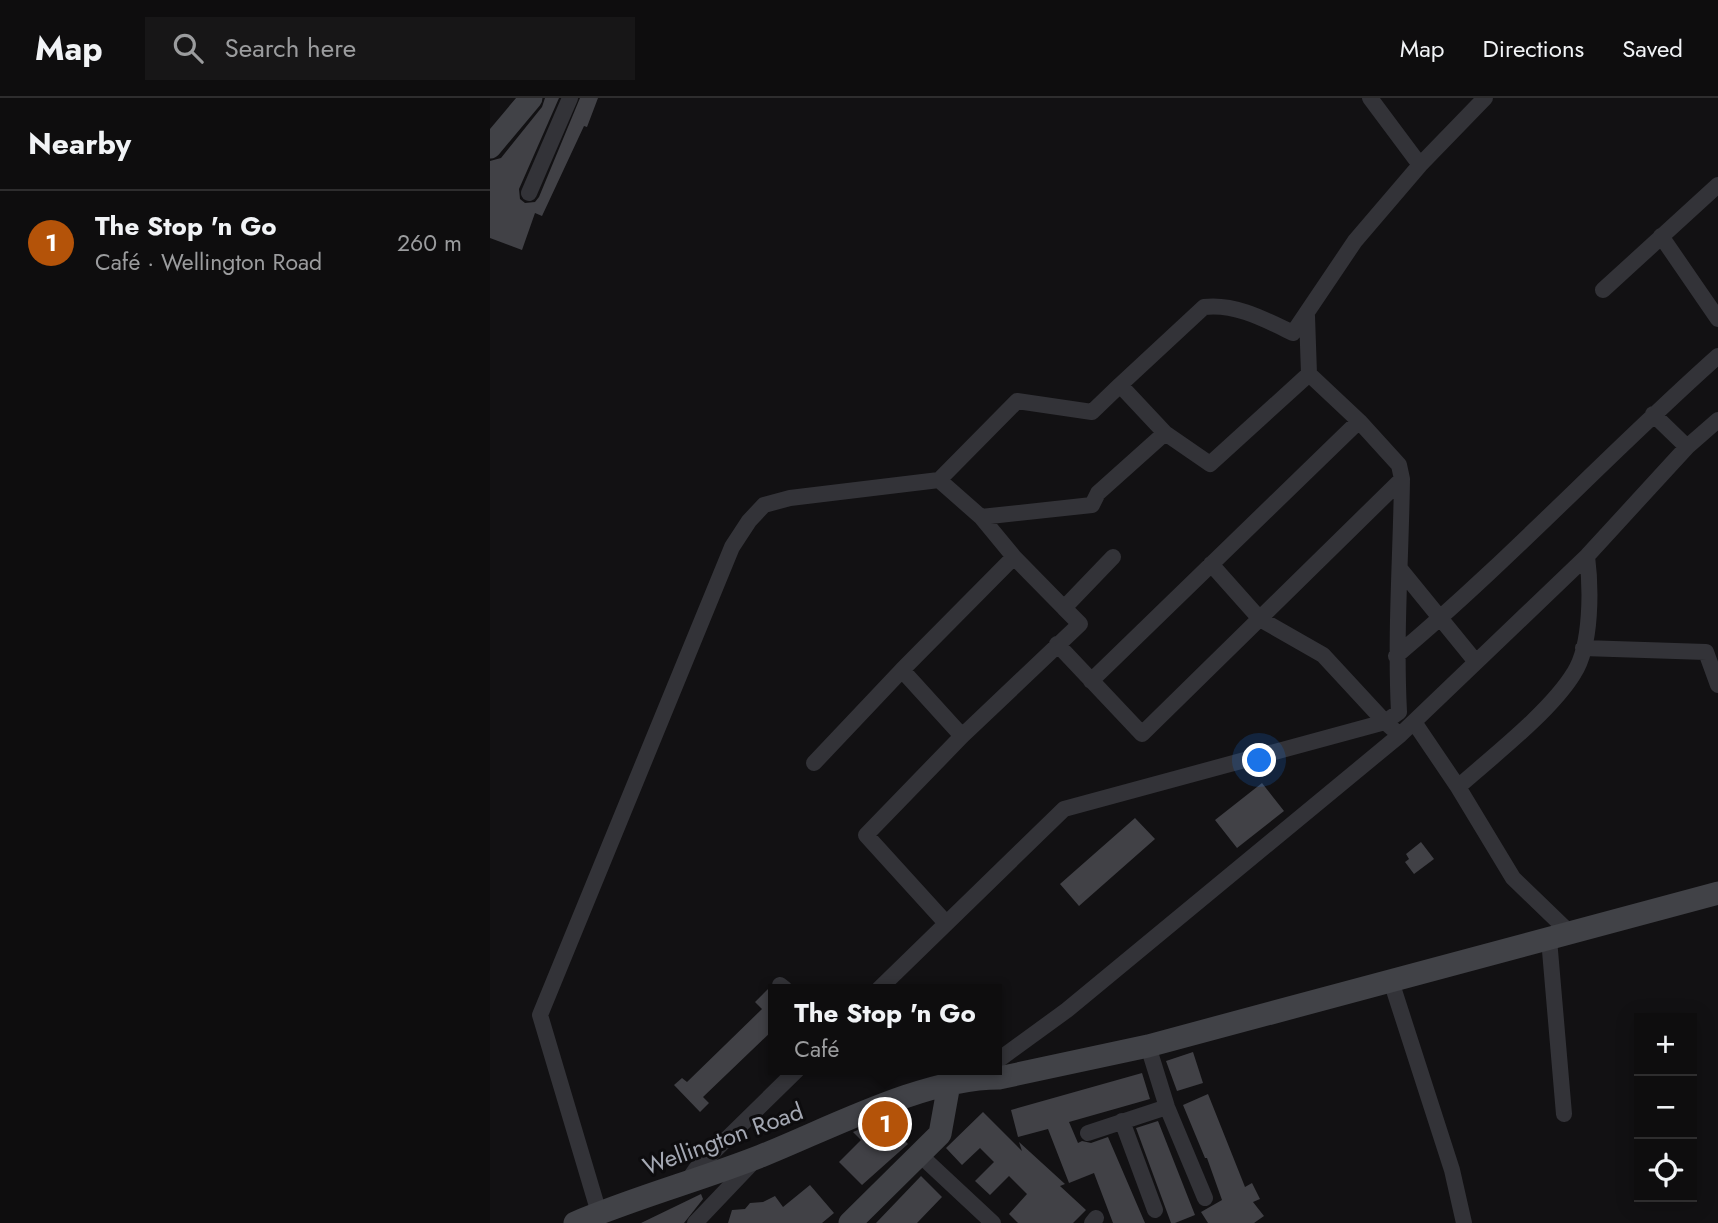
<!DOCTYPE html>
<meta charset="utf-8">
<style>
:root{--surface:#0e0d0e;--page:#171617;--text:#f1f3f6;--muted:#9b9c9e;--line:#2e2d2e;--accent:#b45309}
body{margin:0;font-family:Jost,sans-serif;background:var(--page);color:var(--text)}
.controls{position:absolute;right:21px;bottom:21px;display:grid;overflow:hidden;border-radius:0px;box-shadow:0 4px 18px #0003}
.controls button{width:63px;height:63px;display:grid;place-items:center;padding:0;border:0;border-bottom:2px solid var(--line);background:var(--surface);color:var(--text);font:35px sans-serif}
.you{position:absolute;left:770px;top:663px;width:24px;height:24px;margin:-18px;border:5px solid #fff;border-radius:50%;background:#1a73e8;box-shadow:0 0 0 10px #1a73e833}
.badge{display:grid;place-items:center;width:46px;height:46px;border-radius:50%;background:var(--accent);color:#fff;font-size:23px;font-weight:700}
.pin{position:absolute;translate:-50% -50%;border:4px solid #fff;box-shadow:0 2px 7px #0006}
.popup{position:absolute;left:278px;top:886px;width:234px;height:91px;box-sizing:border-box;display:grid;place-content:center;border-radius:0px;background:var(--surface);filter:drop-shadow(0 2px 5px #0005);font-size:23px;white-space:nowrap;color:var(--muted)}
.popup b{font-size:26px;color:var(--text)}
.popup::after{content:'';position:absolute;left:50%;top:100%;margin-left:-14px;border:14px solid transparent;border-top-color:var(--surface)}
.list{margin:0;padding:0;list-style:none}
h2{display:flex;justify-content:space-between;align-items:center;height:91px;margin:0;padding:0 28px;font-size:30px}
h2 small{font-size:23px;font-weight:400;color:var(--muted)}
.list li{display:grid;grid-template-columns:46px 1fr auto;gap:21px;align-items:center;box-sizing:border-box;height:105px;padding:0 28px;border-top:2px solid var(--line)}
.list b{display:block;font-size:26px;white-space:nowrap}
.list p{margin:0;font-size:23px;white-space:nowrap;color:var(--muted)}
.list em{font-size:23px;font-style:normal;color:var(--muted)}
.icon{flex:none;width:38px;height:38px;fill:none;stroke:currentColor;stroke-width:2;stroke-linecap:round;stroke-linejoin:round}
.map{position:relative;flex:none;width:1228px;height:1125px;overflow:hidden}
header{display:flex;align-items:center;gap:42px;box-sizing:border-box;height:98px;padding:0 35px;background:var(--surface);border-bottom:2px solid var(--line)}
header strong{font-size:33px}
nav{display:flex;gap:38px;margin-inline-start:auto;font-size:24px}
.search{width:490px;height:63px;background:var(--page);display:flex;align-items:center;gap:18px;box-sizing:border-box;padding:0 24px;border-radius:0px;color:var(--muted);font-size:26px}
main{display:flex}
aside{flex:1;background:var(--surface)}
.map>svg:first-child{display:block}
</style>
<header>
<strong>Map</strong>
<div class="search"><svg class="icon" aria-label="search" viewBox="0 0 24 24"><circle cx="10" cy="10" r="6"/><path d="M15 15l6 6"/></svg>Search here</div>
<nav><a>Map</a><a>Directions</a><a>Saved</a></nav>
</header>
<main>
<aside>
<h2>Nearby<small></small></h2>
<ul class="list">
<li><span class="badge">1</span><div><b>The Stop 'n Go</b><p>Café · Wellington Road</p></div><em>260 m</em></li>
</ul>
</aside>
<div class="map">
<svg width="1228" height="1125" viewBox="0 0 1228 1125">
<rect width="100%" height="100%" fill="#121113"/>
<path fill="#414146" d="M 55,0 L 69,0 L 29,91 L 30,101 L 35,105 L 45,104 L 49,99 L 90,0 L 108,0 L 97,29 L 94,28 L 52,118 L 45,115 L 32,152 L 0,140 L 0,63 L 11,60 L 52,9 Z
M 772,685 L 794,713 L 747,750 L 725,722 Z
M 645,720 L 665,741 L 589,808 L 570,786 Z
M 931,744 L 944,761 L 924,776 L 915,764 L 919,761 L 916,756 Z
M 280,889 L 283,895 L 283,932 L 213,999 L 219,1005 L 210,1014 L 184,987 L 192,980 L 197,984 L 272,911 L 265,904 Z
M 703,954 L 713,985 L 687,993 L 676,963 Z
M 652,975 L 660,1001 L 579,1024 L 588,1045 L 592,1043 L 601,1045 L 618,1039 L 655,1125 L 623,1125 L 604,1075 L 579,1085 L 558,1031 L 528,1039 L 521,1012 Z
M 718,996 L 755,1089 L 762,1085 L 770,1101 L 763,1104 L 774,1118 L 764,1125 L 718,1125 L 711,1114 L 732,1102 L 717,1060 L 715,1060 L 693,1007 Z
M 493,1014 L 532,1053 L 529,1044 L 575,1086 L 570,1088 L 596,1112 L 583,1125 L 528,1125 L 519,1116 L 537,1096 L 519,1078 L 500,1097 L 485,1083 L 504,1064 L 490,1050 L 472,1067 L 456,1050 Z
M 395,1021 L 418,1046 L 372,1087 L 349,1064 L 371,1042 L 363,1034 Z
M 668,1023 L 705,1117 L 685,1125 L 681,1125 L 646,1030 Z
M 431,1078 L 452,1099 L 427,1125 L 386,1125 Z
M 320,1087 L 344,1115 L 332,1125 L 238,1125 L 242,1112 L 255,1111 L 260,1105 L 273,1104 L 285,1098 L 293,1109 Z
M 211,1096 L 213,1101 L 194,1125 L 151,1125 Z"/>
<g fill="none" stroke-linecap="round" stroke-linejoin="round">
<path stroke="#333338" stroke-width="16" d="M 880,0 L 930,67
M 39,95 L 80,0
M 1171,138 L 1228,221
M 1113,192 L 1228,87
M 817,218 L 819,276 L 869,323 L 909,367 L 912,381 C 911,458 905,536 909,614 L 895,624 L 903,631
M 630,287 L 714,209 C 745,205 776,222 803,235 L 865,143 L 930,67 L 995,0
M 1163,316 L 1197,349
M 675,335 L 720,366 L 819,276
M 491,419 L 524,459 L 574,510 L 623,459
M 911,472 L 986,564
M 567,546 L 652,636 L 912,381
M 1093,550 L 1216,554 L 1228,587
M 906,558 C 1018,464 1118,356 1228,258
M 412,572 L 472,638
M 601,583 L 869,323
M 924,624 L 968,689 C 1003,658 1061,613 1084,575 C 1102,547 1101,489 1097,458
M 324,665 L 412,572 L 524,459
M 968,689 L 1023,780 L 1080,835
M 456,825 L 376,737 L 472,638 L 590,526 L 574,510
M 1059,841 L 1074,1016
M 901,883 L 962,1072 L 974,1125
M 290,887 L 295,891
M 389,891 L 574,711 L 895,624 L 833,557 L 770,521 L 721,466
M 658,948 L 677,1009 L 715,1100
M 507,963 L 577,912 L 910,637 L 1097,458 L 1197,349 L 1228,322
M 632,1023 L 665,1112
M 598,1035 L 677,1009
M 429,1056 L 503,1125
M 198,1083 L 206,1071 L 307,972
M 109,1115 L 50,917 L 242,449 L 259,423 L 274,407 L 300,400 L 449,382 L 527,303 L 602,314 L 630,287 L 675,335 L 608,395 L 602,407 L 491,419 L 449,382
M 205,1125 L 264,1063
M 602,1125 L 606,1120"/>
<path stroke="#414247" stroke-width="23" d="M 0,49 L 41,0
M 85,1125 C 146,1099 210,1082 271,1058 C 341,1030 434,980 509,980 L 658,948 L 1228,795
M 360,1125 L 450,1036 L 459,986"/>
</g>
<g text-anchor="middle" stroke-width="6" stroke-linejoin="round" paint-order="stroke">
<g font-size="24" fill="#a4a8b3" stroke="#0d0c0e">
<text transform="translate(233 1041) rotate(-20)" y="8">Wellington Road</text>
</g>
</g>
</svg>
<div class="controls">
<button>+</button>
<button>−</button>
<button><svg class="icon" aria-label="locate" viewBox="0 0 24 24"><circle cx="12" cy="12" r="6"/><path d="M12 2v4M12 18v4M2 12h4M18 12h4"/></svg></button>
</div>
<div class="you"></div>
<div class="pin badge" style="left:395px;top:1026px">1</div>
<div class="popup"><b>The Stop 'n Go</b>Café</div>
</div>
</main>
